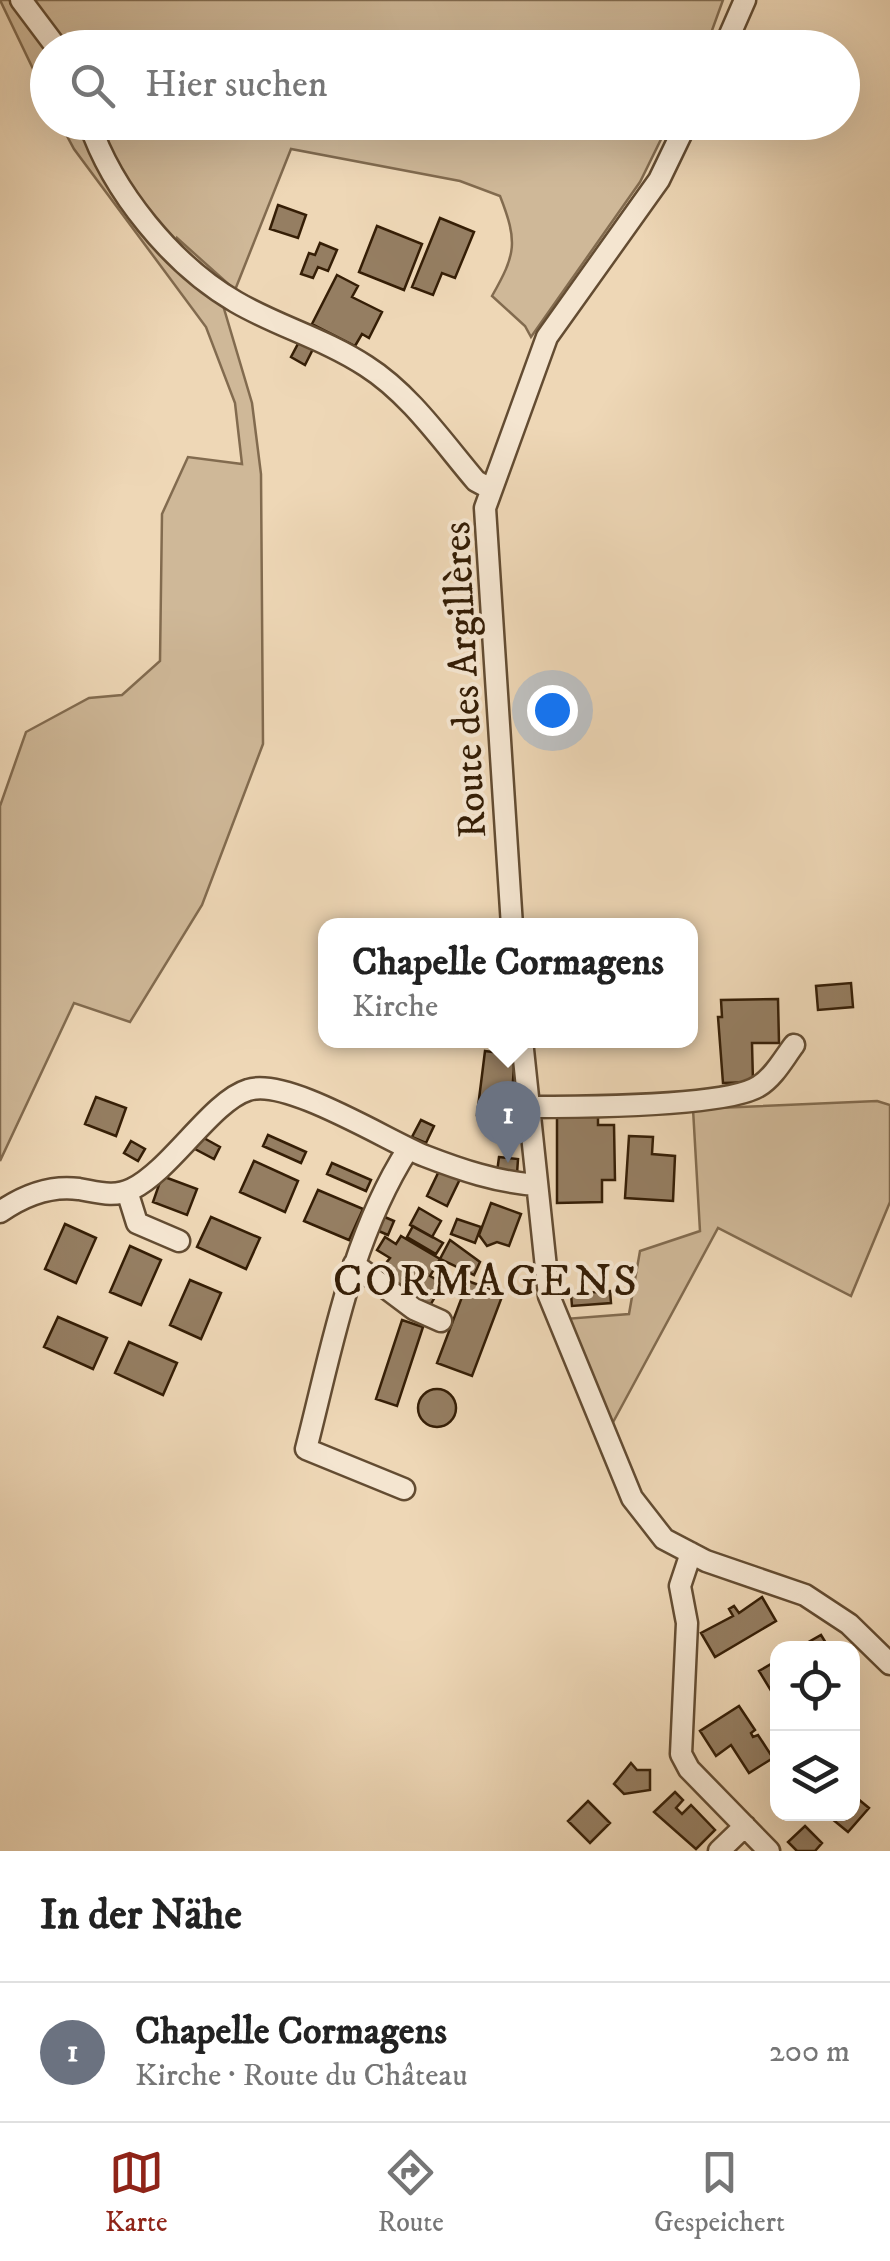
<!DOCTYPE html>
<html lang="de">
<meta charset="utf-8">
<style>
:root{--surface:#fff;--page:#f2f2f2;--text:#222;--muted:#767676;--line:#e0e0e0;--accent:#8f2418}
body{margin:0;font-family:"IM FELL DW Pica",serif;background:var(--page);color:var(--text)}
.controls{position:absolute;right:30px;bottom:30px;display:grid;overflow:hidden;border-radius:20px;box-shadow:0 10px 40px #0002}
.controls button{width:90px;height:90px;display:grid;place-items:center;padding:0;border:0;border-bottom:2px solid var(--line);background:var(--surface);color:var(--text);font:50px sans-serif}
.you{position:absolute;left:552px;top:710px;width:35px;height:35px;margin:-25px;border:8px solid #fff;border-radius:50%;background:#1a73e8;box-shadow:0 0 0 15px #1a73e833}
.badge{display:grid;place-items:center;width:65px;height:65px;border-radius:50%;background:var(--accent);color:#fff;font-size:32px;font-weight:700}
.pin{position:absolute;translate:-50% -82px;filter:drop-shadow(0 2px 5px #0008)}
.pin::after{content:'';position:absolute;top:52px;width:35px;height:30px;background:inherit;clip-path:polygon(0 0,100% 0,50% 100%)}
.popup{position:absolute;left:318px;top:918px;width:380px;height:130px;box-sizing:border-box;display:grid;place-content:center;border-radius:20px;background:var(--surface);filter:drop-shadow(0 2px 8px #0005);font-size:32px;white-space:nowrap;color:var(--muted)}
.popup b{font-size:38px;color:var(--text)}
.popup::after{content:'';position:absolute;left:50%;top:100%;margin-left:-20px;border:20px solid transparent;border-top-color:var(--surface)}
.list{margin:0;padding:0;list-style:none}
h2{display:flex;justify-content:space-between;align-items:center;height:130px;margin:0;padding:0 40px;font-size:42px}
h2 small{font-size:32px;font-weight:400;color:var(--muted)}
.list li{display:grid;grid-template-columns:65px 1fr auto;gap:30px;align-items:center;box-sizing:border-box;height:140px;padding:0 40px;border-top:2px solid var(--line)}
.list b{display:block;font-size:38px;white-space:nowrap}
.list p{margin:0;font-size:32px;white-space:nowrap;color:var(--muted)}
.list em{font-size:32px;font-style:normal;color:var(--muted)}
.icon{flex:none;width:55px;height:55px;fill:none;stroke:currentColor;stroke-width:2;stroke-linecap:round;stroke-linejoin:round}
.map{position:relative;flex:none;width:890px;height:1851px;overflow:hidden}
.search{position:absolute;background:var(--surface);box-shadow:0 10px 40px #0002;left:30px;right:30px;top:30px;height:110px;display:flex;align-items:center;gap:25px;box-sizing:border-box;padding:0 35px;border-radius:55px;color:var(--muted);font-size:38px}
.sheet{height:270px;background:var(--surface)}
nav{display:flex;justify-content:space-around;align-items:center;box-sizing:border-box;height:140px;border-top:2px solid var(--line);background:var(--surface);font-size:28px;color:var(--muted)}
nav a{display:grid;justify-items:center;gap:5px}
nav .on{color:var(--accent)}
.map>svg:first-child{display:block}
</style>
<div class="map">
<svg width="890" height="1851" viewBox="0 0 890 1851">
<rect width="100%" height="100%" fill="#eed7b6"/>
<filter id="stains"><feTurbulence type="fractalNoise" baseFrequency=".002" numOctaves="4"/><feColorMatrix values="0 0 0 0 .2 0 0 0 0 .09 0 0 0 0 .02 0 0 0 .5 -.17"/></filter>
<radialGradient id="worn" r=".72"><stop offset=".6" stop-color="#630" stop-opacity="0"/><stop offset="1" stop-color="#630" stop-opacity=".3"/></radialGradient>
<path fill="#cfb898" stroke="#826b4f" stroke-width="2.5" d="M 0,0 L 723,0 L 706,47 L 48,48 L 47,98 Z
M 60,123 L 669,123 L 640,182 L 531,337 L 525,326 L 492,296 C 516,254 518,242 500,196 L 460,181 L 291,149 L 235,290 L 177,238 L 171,255 L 222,302 L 252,403 L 261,474 L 263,744 L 202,905 L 130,1022 L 74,1003 L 0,1161 L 0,806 L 26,732 L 89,698 L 122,695 L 160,661 L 162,514 L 188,457 L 242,464 L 235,403 L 206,327 L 74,149 Z
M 877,1101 L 890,1105 L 890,1202 L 851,1296 L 718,1228 L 611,1426 L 564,1319 L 629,1314 L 640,1251 L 700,1231 L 693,1109 Z"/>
<path fill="#957e62" stroke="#351e06" stroke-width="2.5" d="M 278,205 L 306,215 L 298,238 L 270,229 Z
M 440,218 L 474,232 L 455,278 L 442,273 L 433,295 L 412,287 Z
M 377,226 L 422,244 L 404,290 L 359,272 Z
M 320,243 L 337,250 L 328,271 L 318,267 L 313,278 L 301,274 L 309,253 L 315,255 Z
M 337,275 L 358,286 L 352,297 L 382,312 L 369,338 L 362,334 L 355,346 L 312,324 Z
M 300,340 L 314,347 L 305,365 L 291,357 Z
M 851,983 L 853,1007 L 818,1010 L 816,986 Z
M 778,999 L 779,1043 L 752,1043 L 753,1082 L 723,1083 L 718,1017 L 722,1017 L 721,1000 Z
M 485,1051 L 515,1055 L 510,1118 L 477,1115 Z
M 96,1097 L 126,1108 L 116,1136 L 85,1124 Z
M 557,1114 L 598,1114 L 598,1125 L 614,1125 L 615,1180 L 602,1180 L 602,1202 L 557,1203 Z
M 421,1120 L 434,1126 L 426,1143 L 412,1137 Z
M 268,1135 L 306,1152 L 301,1163 L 263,1146 Z
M 629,1136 L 653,1137 L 652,1154 L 675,1156 L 673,1201 L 625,1198 Z
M 202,1137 L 220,1147 L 214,1159 L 195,1149 Z
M 131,1141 L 145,1149 L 138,1161 L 124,1153 Z
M 499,1157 L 518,1159 L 517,1174 L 497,1172 Z
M 254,1161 L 298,1181 L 285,1212 L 240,1192 Z
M 332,1163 L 371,1180 L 366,1191 L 327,1174 Z
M 440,1169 L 460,1179 L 447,1206 L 427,1196 Z
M 162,1176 L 197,1189 L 187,1215 L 153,1202 Z
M 318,1190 L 363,1209 L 349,1240 L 304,1221 Z
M 491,1203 L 521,1214 L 509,1246 L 497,1242 L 487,1246 L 479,1235 Z
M 419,1208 L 441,1221 L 432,1237 L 410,1225 Z
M 380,1215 L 394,1221 L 388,1235 L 374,1229 Z
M 211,1217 L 260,1238 L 246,1269 L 197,1247 Z
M 457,1219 L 481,1227 L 475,1243 L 451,1234 Z
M 65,1224 L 96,1238 L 76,1283 L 45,1269 Z
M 413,1226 L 443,1243 L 436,1254 L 407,1237 Z
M 401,1236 L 440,1259 L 430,1276 L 443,1283 L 428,1309 L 409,1298 L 413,1292 L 386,1277 L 392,1267 L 386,1263 L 390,1258 L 377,1250 L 385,1237 L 396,1244 Z
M 450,1240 L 480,1262 L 474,1275 L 440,1259 Z
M 130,1246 L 161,1260 L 141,1305 L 110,1292 Z
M 190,1280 L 221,1293 L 201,1339 L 170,1325 Z
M 468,1281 L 503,1294 L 472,1376 L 437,1363 Z
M 610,1291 L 611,1303 L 572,1306 L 571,1294 Z
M 58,1317 L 107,1338 L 93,1369 L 44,1347 Z
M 402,1320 L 423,1327 L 397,1406 L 376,1399 Z
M 129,1342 L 177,1363 L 163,1395 L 115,1373 Z
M418 1408a19 19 0 1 1 38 0a19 19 0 1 1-38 0Z
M 762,1597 L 776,1621 L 715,1657 L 701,1633 L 733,1616 L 729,1609 L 734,1606 L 739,1613 Z
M 821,1635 L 829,1648 L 798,1648 Z
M 778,1660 L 778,1692 L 773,1694 L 759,1671 Z
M 739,1706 L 755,1730 L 751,1733 L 753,1737 L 758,1735 L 773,1758 L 749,1773 L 731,1745 L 716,1756 L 700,1731 Z
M 631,1763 L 637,1770 L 650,1770 L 650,1790 L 624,1794 L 614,1784 Z
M 675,1792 L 683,1800 L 676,1808 L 682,1814 L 691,1805 L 715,1830 L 696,1849 L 654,1812 Z
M 852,1794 L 869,1808 L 848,1832 L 826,1814 L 852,1814 Z
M 588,1801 L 610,1823 L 590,1843 L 568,1821 Z
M 805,1826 L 822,1843 L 815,1851 L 797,1851 L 788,1842 Z"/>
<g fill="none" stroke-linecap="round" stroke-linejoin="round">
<g stroke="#634c32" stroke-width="25">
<path id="minor" d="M 21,0 L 57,48
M 724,48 L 745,0
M 89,122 C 112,191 172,265 236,302 C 277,326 325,339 366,366 C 410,394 442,441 476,481 L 491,489
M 512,926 L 485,508 L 547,337 L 659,180 L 687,122
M 522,1040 L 549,1296 L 632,1498 L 664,1539 L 706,1561 L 805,1595 L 849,1624 L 890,1664
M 530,1107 C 574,1107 727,1107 759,1086 C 774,1077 784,1058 794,1045
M 127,1191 L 137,1223 L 179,1241
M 0,1212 C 23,1196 50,1185 79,1189 C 97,1192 114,1198 132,1189 C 171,1170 212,1101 248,1090 C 286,1077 386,1140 425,1156 C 461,1170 497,1182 536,1185
M 354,1264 L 414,1309 L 441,1321
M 404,1489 L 306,1449 C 332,1348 351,1238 408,1149
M 691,1553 L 680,1586 L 687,1623 L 681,1754 L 689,1769 L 769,1851
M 719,1851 L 745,1826"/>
</g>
<use href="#minor" stroke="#f4e5d0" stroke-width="20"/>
</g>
<g text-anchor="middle" stroke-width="8" stroke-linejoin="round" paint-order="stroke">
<g font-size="40" fill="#351e06" stroke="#f4e5d0">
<text transform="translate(463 680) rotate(-93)" y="14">Route des Argillères</text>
</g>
<g font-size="45" letter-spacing="2.5" fill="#351e06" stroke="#f4e5d0">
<text x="486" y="1295">CORMAGENS</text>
</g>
</g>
<rect width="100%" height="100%" filter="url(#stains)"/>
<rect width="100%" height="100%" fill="url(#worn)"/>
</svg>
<div class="controls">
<button><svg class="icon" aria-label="locate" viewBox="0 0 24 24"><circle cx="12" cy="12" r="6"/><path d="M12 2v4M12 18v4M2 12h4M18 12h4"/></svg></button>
<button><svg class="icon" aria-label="layers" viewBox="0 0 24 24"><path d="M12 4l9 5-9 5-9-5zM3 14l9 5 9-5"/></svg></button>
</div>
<div class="you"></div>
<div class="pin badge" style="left:508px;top:1163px;background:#6b7280">1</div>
<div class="popup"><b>Chapelle Cormagens</b>Kirche</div>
<div class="search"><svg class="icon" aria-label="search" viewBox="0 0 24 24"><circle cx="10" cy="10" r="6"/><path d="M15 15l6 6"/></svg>Hier suchen</div>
</div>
<section class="sheet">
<h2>In der Nähe<small></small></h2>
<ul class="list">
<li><span class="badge" style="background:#6b7280">1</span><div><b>Chapelle Cormagens</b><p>Kirche · Route du Château</p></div><em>200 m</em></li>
</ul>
</section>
<nav>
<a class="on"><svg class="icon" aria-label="map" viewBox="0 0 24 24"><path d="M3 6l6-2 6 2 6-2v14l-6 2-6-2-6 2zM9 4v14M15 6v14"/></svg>Karte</a>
<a><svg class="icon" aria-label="directions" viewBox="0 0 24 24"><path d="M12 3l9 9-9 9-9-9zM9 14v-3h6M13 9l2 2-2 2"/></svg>Route</a>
<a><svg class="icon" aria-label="saved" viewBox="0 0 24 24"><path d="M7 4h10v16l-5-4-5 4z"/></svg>Gespeichert</a>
</nav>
